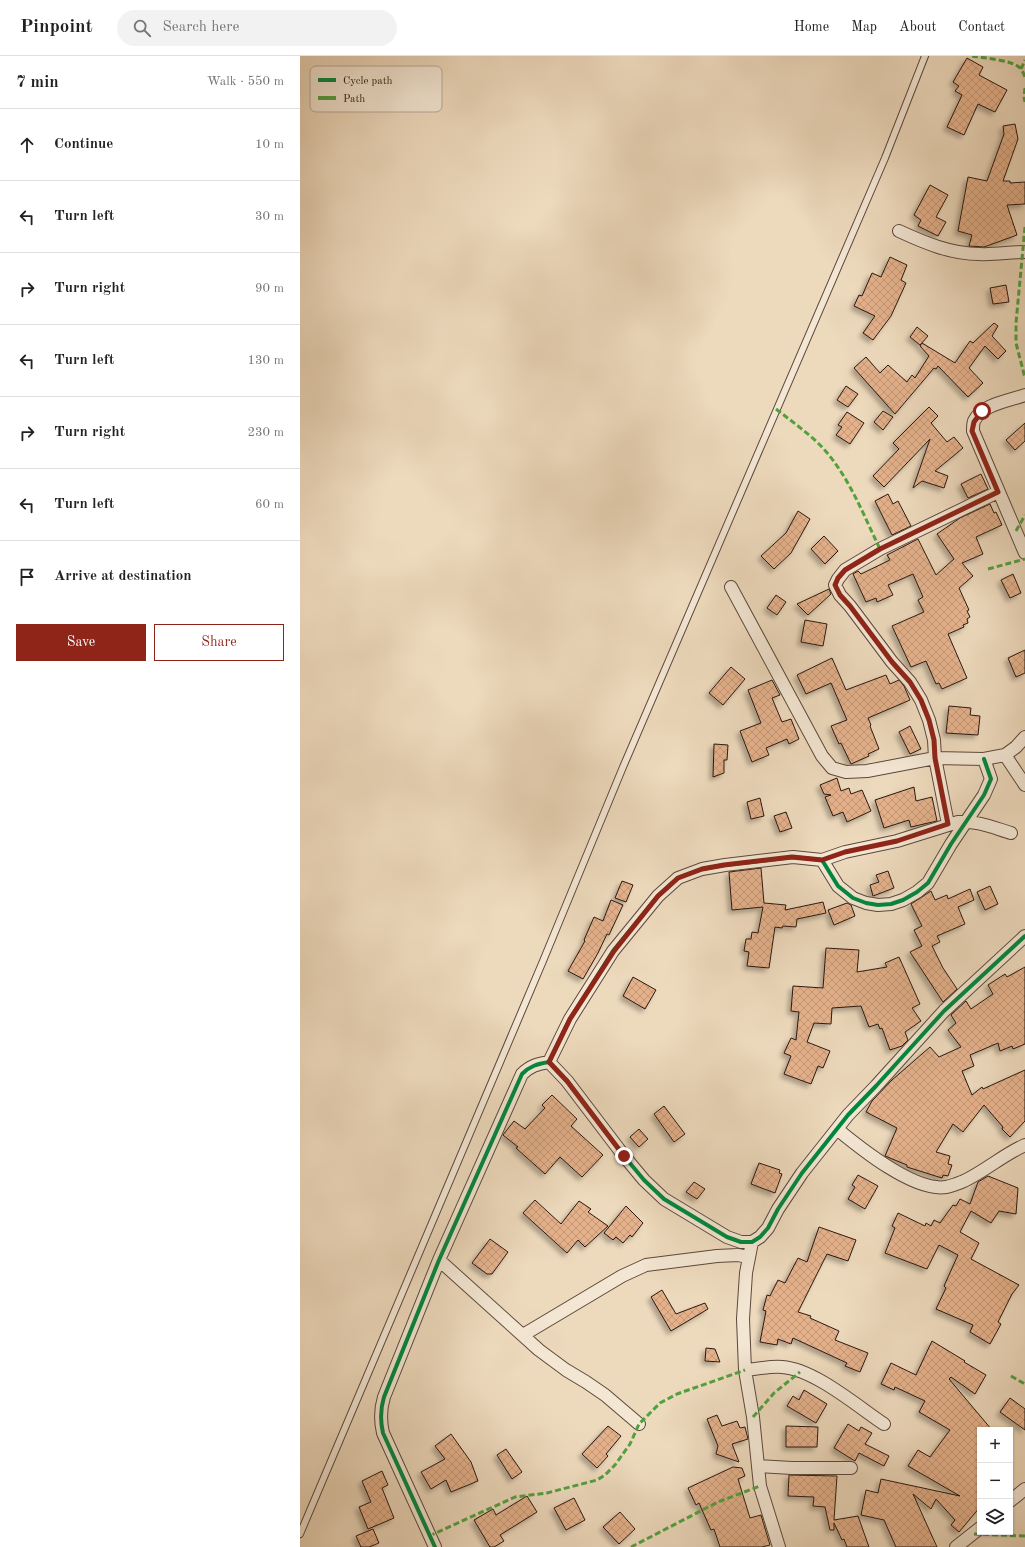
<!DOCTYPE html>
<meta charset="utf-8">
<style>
:root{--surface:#fff;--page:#f2f2f2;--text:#222;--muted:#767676;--line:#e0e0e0;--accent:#8f2418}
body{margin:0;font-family:"Old Standard TT",serif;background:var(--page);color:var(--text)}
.controls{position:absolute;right:12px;bottom:12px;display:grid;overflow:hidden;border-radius:0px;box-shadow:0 1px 3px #0004}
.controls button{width:36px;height:36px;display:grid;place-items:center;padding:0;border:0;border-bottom:1px solid var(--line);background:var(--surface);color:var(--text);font:20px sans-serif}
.stop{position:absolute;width:12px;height:12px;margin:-9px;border:3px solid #8f2418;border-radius:50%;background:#fff}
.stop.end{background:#8f2418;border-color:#fff;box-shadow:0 1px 4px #0008}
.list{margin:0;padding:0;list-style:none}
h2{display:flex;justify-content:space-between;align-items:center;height:52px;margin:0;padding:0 16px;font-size:17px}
h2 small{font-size:13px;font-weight:400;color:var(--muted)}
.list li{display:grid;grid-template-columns:26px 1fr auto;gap:12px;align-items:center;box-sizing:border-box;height:72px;padding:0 16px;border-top:1px solid var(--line)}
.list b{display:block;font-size:15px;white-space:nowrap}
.list em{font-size:13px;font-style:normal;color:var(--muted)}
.actions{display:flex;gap:8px;padding:12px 16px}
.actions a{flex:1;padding:9px 0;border:1px solid var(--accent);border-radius:0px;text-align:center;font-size:14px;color:var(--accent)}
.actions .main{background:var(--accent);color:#fff}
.icon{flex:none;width:22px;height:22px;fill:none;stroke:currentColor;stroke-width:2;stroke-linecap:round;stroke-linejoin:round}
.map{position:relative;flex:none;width:725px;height:1491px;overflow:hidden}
header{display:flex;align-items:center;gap:24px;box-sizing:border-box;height:56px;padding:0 20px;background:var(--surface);border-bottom:1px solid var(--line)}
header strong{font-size:19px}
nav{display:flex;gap:22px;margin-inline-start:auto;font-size:14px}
.search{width:280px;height:36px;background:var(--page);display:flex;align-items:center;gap:10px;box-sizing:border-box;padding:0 14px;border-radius:22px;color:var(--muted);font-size:15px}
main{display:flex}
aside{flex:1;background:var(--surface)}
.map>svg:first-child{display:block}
</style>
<header>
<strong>Pinpoint</strong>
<div class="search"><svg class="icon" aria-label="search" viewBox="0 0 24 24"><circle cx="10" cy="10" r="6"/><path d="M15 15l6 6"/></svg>Search here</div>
<nav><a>Home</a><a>Map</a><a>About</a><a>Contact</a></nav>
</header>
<main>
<aside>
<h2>7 min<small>Walk · 550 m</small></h2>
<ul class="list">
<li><svg class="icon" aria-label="ahead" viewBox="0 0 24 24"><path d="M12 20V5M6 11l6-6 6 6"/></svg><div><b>Continue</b></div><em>10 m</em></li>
<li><svg class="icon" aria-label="left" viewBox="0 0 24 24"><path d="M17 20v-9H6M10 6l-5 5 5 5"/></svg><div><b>Turn left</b></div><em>30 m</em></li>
<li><svg class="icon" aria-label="right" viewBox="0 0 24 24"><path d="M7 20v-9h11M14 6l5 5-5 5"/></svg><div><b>Turn right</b></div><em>90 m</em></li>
<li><svg class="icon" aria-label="left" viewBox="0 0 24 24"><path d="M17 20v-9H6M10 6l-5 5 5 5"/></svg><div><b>Turn left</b></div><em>130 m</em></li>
<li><svg class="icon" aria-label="right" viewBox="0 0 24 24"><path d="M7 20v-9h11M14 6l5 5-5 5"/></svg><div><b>Turn right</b></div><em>230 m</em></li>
<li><svg class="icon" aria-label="left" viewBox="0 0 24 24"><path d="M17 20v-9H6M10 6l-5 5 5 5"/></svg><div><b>Turn left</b></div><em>60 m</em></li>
<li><svg class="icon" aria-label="arrive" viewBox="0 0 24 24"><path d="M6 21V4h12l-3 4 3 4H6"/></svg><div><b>Arrive at destination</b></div></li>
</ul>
<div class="actions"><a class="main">Save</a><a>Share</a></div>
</aside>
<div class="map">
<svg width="725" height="1491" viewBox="0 0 725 1491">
<defs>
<pattern id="building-cross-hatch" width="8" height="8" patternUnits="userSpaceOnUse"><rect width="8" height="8" fill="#e4b18b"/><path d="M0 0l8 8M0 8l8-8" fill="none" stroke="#c49877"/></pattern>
<filter id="shadow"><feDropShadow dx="-3.5" dy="3.5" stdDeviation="2" flood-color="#0004"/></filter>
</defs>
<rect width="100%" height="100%" fill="#edd9bc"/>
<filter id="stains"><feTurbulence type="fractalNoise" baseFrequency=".005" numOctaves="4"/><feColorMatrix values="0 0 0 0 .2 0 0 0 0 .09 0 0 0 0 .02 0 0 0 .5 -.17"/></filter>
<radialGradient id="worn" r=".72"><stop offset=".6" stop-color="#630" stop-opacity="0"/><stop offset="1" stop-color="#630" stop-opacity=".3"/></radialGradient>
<path fill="url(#building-cross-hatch)" stroke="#2a1811" filter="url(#shadow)" d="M 667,2 L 683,11 L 679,19 L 707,34 L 695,56 L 678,48 L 664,79 L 647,71 L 662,39 L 655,35 L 659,30 L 653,26 Z
M 715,68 L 718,83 L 703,125 L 710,125 L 710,127 L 725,126 L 725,148 L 707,149 L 717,179 L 684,191 L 669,190 L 672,179 L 658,175 L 668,121 L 687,125 L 704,78 L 703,70 Z
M 630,129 L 648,139 L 636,161 L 646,166 L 638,180 L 618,170 L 621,164 L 614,159 Z
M 590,201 L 607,209 L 601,224 L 606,227 L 591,260 L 573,284 L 563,277 L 575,260 L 554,250 L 559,239 L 562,240 L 572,217 L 581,221 Z
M 706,229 L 709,246 L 693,248 L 690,232 Z
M 694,267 L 698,270 L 692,280 L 706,295 L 698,303 L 685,290 L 669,312 L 683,327 L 668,341 L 638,310 L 636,313 L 634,312 L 595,358 L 554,312 L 566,301 L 580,317 L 588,309 L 607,326 L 612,319 L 615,322 L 629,300 L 620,290 L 622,287 L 655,307 L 670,285 L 673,287 Z
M 617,271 L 628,280 L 620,289 L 610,281 Z
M 546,330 L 558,338 L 548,351 L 537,344 Z
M 629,351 L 638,360 L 631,367 L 647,386 L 654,381 L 663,392 L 635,415 L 648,420 L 644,432 L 622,425 L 613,432 L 630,383 L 584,431 L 573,420 L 599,393 L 593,387 Z
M 583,355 L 593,361 L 583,374 L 574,366 Z
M 547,356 L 564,367 L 550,388 L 536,379 L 542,371 L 538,369 Z
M 725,367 L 725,385 L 715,394 L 706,384 Z
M 681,418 L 688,433 L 668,442 L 661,428 Z
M 588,438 L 593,448 L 598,445 L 611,470 L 592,479 L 575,445 Z
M 690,448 L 694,457 L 696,456 L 702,469 L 676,481 L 683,498 L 662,507 L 673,520 L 659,532 L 669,554 L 667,555 L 670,561 L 667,563 L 668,567 L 663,569 L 664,571 L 648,578 L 667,622 L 642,633 L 639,627 L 636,628 L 626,605 L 611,611 L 592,570 L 624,556 L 618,544 L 623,541 L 613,518 L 588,529 L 593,539 L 577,546 L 576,542 L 566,546 L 553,518 L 558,515 L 561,518 L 590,504 L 587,499 L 618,483 L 636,519 L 654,503 L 637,478 L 660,462 Z
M 498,455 L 510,463 L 491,497 L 474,513 L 461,500 L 486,477 Z
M 524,480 L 538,495 L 525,508 L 511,493 Z
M 713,518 L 721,537 L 710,542 L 701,524 Z
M 529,533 L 531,538 L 508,559 L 497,548 Z
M 476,539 L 486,546 L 477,559 L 467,552 Z
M 505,564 L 527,568 L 523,590 L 501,586 Z
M 725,594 L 725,617 L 716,621 L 708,602 Z
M 532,602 L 546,634 L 586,619 L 590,628 L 599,624 L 604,630 L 610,644 L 568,662 L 571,669 L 570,670 L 579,693 L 568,698 L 569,700 L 551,708 L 541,687 L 539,688 L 531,670 L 547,664 L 531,627 L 506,638 L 497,619 Z
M 431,611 L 445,623 L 423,649 L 409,637 Z
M 472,624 L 480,639 L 472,642 L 482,666 L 491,663 L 499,683 L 489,688 L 487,683 L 466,692 L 469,699 L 452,706 L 440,675 L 461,667 L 448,634 Z
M 649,650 L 671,652 L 670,659 L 680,660 L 678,679 L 646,677 Z
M 610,670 L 621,693 L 610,698 L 599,676 Z
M 414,688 L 428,689 L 427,704 L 424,704 L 424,717 L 413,721 Z
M 537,722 L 541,735 L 549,732 L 551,738 L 562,734 L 571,755 L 547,766 L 543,756 L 533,760 L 525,741 L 531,739 L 524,738 L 520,729 Z
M 614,731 L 616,745 L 632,741 L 637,765 L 611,771 L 609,764 L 584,772 L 575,744 Z
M 460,742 L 464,760 L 451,763 L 447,746 Z
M 486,756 L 492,772 L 480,776 L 474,760 Z
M 461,812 L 464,847 L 486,849 L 485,854 L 523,846 L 526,857 L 497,863 L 496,871 L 483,870 L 482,872 L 475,871 L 469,912 L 447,910 L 449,896 L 444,895 L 446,883 L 451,883 L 452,876 L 458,877 L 463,851 L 432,854 L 429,816 Z
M 588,815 L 594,832 L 573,840 L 570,829 L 579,826 L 576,819 Z
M 322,825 L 333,829 L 326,846 L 315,842 Z
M 690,830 L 698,848 L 685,854 L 677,836 Z
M 670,833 L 674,844 L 658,851 L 665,868 L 637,880 L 640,886 L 632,890 L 643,912 L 657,933 L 643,946 L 610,896 L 622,890 L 614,874 L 622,870 L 611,848 L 631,835 L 635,844 L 647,839 L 648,843 Z
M 311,844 L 323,849 L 309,879 L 307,878 L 298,897 L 283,923 L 268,915 L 285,885 L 284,884 L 294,861 L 303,865 Z
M 547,847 L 551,849 L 555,860 L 534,869 L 528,854 Z
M 526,892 L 559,894 L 557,916 L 587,911 L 585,907 L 599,901 L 620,948 L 612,952 L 621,965 L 605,976 L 608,984 L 602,990 L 590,994 L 582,972 L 580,973 L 578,968 L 569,971 L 561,950 L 532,952 L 531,968 L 514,967 L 507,986 L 530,995 L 523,1012 L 518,1010 L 511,1028 L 484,1018 L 491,1000 L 484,997 L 491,982 L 496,984 L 499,956 L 491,955 L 493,930 L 523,932 Z
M 725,911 L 725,988 L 713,993 L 712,990 L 700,995 L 698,987 L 670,999 L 674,1010 L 662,1015 L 672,1039 L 682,1031 L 683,1033 L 725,1014 L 725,1065 L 710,1081 L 702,1073 L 703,1071 L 684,1049 L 663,1076 L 653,1068 L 636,1096 L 650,1100 L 648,1108 L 652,1109 L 648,1120 L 643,1119 L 642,1122 L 607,1111 L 607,1109 L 585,1100 L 597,1072 L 566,1056 L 572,1045 L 592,1024 L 630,991 L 639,1001 L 661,991 L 648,974 L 656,967 L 651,959 L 666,945 L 671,953 L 693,938 L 688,929 L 705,918 L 707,921 Z
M 333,921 L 356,934 L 345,953 L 323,940 Z
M 252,1039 L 277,1063 L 271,1070 L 303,1099 L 282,1121 L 260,1101 L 245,1118 L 216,1092 L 218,1091 L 203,1079 L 214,1065 L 225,1073 L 245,1052 L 242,1049 Z
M 364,1050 L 385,1078 L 374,1086 L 354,1058 Z
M 339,1073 L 348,1083 L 339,1091 L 330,1081 Z
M 459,1107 L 480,1114 L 479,1117 L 482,1118 L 475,1137 L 451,1128 Z
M 558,1119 L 578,1130 L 565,1153 L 548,1143 L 555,1131 L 552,1129 Z
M 688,1120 L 718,1132 L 716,1158 L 699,1155 L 691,1167 L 671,1155 L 660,1176 L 679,1187 L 671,1203 L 719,1229 L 712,1238 L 698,1266 L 701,1268 L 690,1288 L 670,1276 L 673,1269 L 636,1253 L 646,1232 L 644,1230 L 658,1199 L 639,1189 L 627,1213 L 585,1197 L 595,1172 L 592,1170 L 598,1157 L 625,1170 L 626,1167 L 631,1170 L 634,1164 L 640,1167 L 653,1149 L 656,1150 L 660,1143 L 670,1148 L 678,1126 Z
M 394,1126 L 405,1133 L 397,1143 L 386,1136 Z
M 235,1144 L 261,1168 L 279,1145 L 291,1153 L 288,1156 L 308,1170 L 285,1191 L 278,1184 L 267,1197 L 223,1157 Z
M 326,1150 L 343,1167 L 332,1181 L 330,1179 L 323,1187 L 316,1181 L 313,1184 L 304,1177 Z
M 519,1171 L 556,1184 L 548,1205 L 527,1198 L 498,1256 L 511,1260 L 510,1262 L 539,1275 L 535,1284 L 568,1297 L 560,1316 L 545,1310 L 547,1307 L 493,1282 L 491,1288 L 478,1283 L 477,1289 L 460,1286 L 466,1255 L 463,1254 L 467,1239 L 470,1240 L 478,1224 L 485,1227 L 498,1202 L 507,1206 Z
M 190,1183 L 208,1196 L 192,1218 L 187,1218 L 172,1207 Z
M 362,1234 L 376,1258 L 405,1247 L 408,1253 L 371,1275 L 351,1241 Z
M 632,1285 L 665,1305 L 664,1306 L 686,1319 L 675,1338 L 651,1321 L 649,1323 L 692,1374 L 680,1374 L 680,1451 L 659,1476 L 651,1469 L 655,1464 L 636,1443 L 631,1453 L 613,1438 L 637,1491 L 596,1491 L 584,1464 L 561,1459 L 566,1434 L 578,1437 L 581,1423 L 660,1440 L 608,1410 L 618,1394 L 630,1401 L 650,1374 L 619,1356 L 625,1345 L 595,1331 L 594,1334 L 581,1328 L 591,1307 L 616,1319 Z
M 406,1292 L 415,1293 L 420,1306 L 405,1305 Z
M 504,1334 L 527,1348 L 516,1367 L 487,1350 L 493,1340 L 499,1344 Z
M 710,1342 L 725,1353 L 725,1374 L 700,1356 Z
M 417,1359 L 422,1370 L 437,1365 L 440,1372 L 445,1371 L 448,1383 L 432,1388 L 439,1406 L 416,1398 L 418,1390 L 407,1363 Z
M 548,1368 L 559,1375 L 561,1371 L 572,1377 L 565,1388 L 589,1400 L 584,1410 L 559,1397 L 555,1405 L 534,1392 Z
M 308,1370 L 321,1380 L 306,1398 L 308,1400 L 297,1412 L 282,1398 Z
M 486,1370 L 518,1371 L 517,1391 L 486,1391 Z
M 151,1378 L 171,1406 L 178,1425 L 151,1436 L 146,1424 L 131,1433 L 121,1416 L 145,1403 L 135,1390 Z
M 206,1393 L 222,1416 L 212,1423 L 197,1399 Z
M 433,1411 L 442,1412 L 445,1420 L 438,1423 L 450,1462 L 461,1459 L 470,1489 L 462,1491 L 420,1491 L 414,1473 L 411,1474 L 399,1447 L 396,1449 L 388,1432 Z
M 82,1415 L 88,1429 L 82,1432 L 94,1462 L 68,1473 L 59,1451 L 71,1446 L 62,1425 Z
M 489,1419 L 537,1420 L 534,1464 L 558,1460 L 569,1491 L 547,1491 L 544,1483 L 542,1484 L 534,1467 L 534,1474 L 530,1474 L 525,1451 L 513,1450 L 514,1441 L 488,1440 Z
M 227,1440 L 237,1456 L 200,1479 L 204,1485 L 194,1491 L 190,1491 L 174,1464 L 193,1453 L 196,1459 Z
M 274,1442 L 285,1464 L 266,1474 L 254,1452 Z
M 320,1456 L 335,1473 L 319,1488 L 303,1471 Z
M 73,1473 L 79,1487 L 69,1491 L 61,1491 L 56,1480 Z"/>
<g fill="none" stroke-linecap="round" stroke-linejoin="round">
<g stroke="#5b483c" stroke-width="8">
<path id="lane" d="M 0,1478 L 243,905 L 323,711 L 585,102 L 625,0"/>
</g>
<g stroke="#5b483c" stroke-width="14">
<path id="street" d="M 599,175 C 625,187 651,198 679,198 C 694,199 710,196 725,196
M 725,339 C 709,345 682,348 674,365 C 673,368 673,372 673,375 L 725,497
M 431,531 L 522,700 L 532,712 L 546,716 L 567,715 L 635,702 L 684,703 L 705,699 L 716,691 L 725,681
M 705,699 L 725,729
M 648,768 L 635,702 L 634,684 L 629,664 L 621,644 L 610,626 L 592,606 L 550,550 L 540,539 L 535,529 L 538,523 L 545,514 L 580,493 L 698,436
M 522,804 L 545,796 L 597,785 L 658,766 C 676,764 694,772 711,777
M 249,1006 L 270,963 L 313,895 L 358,840 L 378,822 L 402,813 L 425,809 L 493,801 L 522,804 L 538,830 L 553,842 L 566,847 L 578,849 L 591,848 L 603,844 L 617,836 L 628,827 L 651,788 L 684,739 L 691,723 L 684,703
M 537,1073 C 560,1092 614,1136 646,1131 C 652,1130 659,1127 664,1125 C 685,1115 703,1099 725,1089
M 452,1186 L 446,1217 L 443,1263 L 445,1314 L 453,1361 L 460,1430 L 479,1491
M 139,1204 L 239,1294 L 266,1314 L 286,1326 L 305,1339 L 339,1368
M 223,1279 L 322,1220 L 346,1209 L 417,1200 L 438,1199 L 448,1201
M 445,1314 C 457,1313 470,1310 482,1311 C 514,1313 557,1350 584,1368
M 459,1410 L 492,1412 L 551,1412
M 710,1445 L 725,1433
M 135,1491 L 83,1377 C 80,1364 80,1354 84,1341 L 139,1204 L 222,1018 C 230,1010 237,1008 249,1006 L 267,1025 L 324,1100 L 344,1124 L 364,1143 L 427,1181 L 441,1186 L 452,1186 L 460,1181 L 468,1172 L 478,1153 L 502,1117 L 548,1059 L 576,1030 L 644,955 L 725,880
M 656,1491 L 680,1472"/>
</g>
<use href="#lane" stroke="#f3e6d3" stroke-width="6"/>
<use href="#street" stroke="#f3e6d3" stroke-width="12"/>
<path stroke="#51a13f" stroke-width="3" stroke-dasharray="6 3" stroke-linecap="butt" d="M 672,0 C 684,2 712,4 720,12 C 722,14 724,18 725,21
M 721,13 L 725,4
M 725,32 L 724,41 L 725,46
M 725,171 L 716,267 L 716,287 L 725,322
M 476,353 C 490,364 504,374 517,386 C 547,415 562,456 580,493
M 716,475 L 725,459
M 688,513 L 725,503
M 711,1320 L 725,1328
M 453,1361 L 474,1337 L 500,1316
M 674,1478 L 725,1480
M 129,1480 L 215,1441 L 247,1437 L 297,1424 L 305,1419 L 315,1409 L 330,1388 L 339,1368 L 360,1347 L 377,1338 L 445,1314
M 331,1491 L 418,1446 L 460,1430"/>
<g stroke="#f3e6d3" stroke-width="6">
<path id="cycleway" d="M 249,1006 L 270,963 L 313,895 L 358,840 L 378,822 L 402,813 L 425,809 L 493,801 L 522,804 L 538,830 L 553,842 L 566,847 L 578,849 L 591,848 L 603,844 L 617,836 L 628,827 L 651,788 L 684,739 L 691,723 L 684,703
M 135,1491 L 83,1377 C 80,1364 80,1354 84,1341 L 139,1204 L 222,1018 C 230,1010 237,1008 249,1006 L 267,1025 L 324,1100 L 344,1124 L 364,1143 L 427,1181 L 441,1186 L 452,1186 L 460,1181 L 468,1172 L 478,1153 L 502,1117 L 548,1059 L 576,1030 L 644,955 L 725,880"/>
</g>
<use href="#cycleway" stroke="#00873e" stroke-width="4"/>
</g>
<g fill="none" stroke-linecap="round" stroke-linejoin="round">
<path stroke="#8f2418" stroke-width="5" d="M 324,1100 L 267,1025 L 249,1006 L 270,963 L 314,895 L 358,840 L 378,822 L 402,813 L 424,809 L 492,801 L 522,804 L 545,796 L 597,785 L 648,768 L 635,702 L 634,684 L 629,664 L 621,644 L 610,626 L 592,606 L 550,550 L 540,539 L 535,529 L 538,522 L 545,514 L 580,493 L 698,436 L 672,375 L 674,366 L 682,355"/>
</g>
<rect x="10" y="10" width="132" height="46" rx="6" fill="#f3e6d3" stroke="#b7a899" stroke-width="1"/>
<rect x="18" y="22" width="18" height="4" fill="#00873e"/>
<rect x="18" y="40" width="18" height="4" fill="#51a13f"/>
<g font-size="11" fill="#2a1811">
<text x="43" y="28">Cycle path</text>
<text x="43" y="46">Path</text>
</g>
<rect width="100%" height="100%" filter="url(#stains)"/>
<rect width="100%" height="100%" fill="url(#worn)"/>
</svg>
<div class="controls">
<button>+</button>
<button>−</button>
<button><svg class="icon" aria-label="layers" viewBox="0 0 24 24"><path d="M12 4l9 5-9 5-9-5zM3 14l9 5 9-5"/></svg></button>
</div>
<div class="stop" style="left:682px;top:355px"></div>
<div class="stop end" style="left:324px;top:1100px"></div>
</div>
</main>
